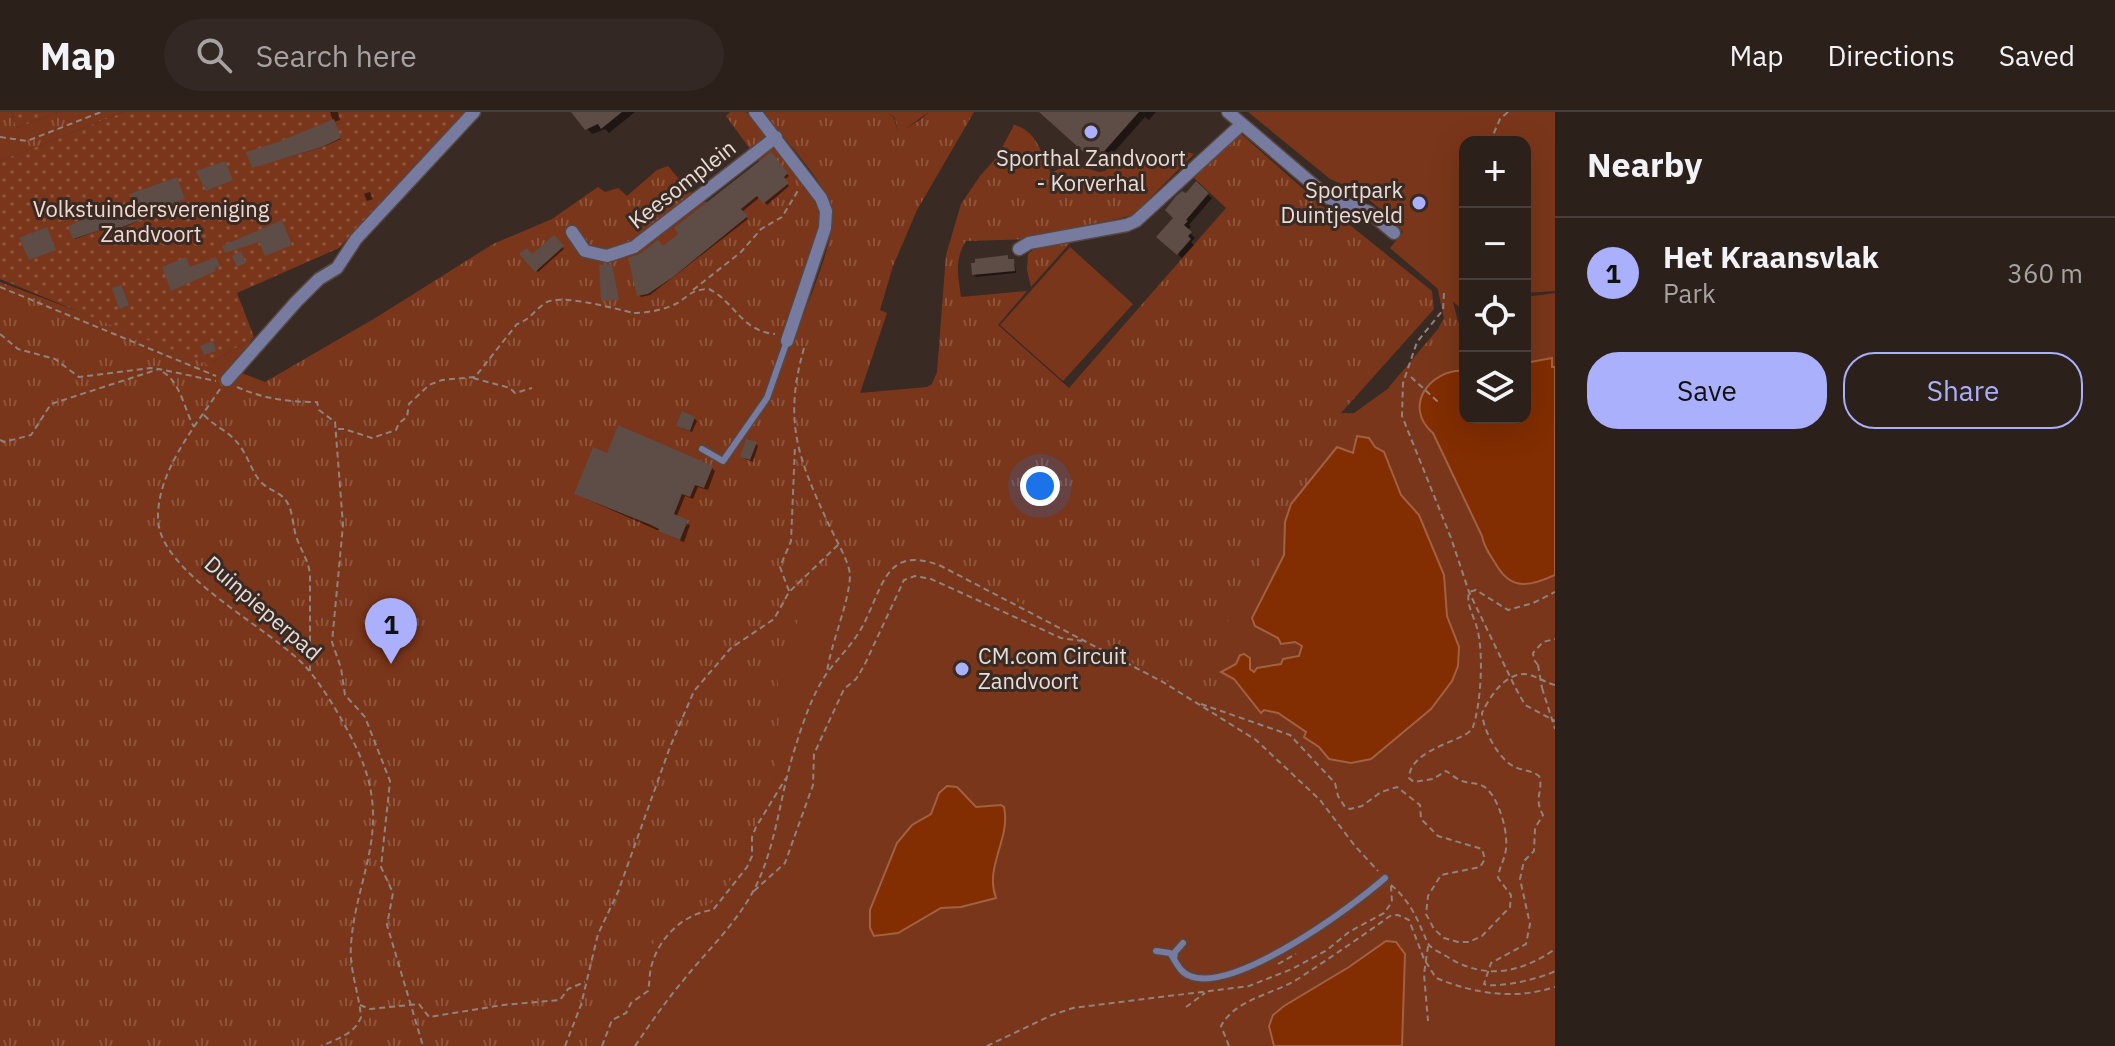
<!DOCTYPE html>
<meta charset="utf-8">
<style>
:root{--surface:#2c201b;--page:#342824;--text:#f1f3f6;--muted:#a6a3a3;--line:#483e3a;--accent:#aab0fb}
body{margin:0;font-family:"IBM Plex Sans",sans-serif;background:var(--page);color:var(--text)}
.controls{position:absolute;right:24px;top:24px;display:grid;overflow:hidden;border-radius:16px;box-shadow:0 8px 32px #0002}
.controls button{width:72px;height:72px;display:grid;place-items:center;padding:0;border:0;border-bottom:2px solid var(--line);background:var(--surface);color:var(--text);font:40px sans-serif}
.you{position:absolute;left:1040px;top:374px;width:28px;height:28px;margin:-20px;border:6px solid #fff;border-radius:50%;background:#1a73e8;box-shadow:0 0 0 12px #1a73e833}
.badge{display:grid;place-items:center;width:52px;height:52px;border-radius:50%;background:var(--accent);color:#111;font-size:26px;font-weight:700}
.pin{position:absolute;translate:-50% -66px;filter:drop-shadow(0 2px 4px #0008)}
.pin::after{content:'';position:absolute;top:42px;width:28px;height:24px;background:inherit;clip-path:polygon(0 0,100% 0,50% 100%)}
.list{margin:0;padding:0;list-style:none}
h2{display:flex;justify-content:space-between;align-items:center;height:104px;margin:0;padding:0 32px;font-size:34px}
h2 small{font-size:26px;font-weight:400;color:var(--muted)}
.list li{display:grid;grid-template-columns:52px 1fr auto;gap:24px;align-items:center;box-sizing:border-box;height:112px;padding:0 32px;border-top:2px solid var(--line)}
.list b{display:block;font-size:30px;white-space:nowrap}
.list p{margin:0;font-size:26px;white-space:nowrap;color:var(--muted)}
.list em{font-size:26px;font-style:normal;color:var(--muted)}
.actions{display:flex;gap:16px;padding:24px 32px}
.actions a{flex:1;padding:18px 0;border:2px solid var(--accent);border-radius:32px;text-align:center;font-size:28px;color:var(--accent)}
.actions .main{background:var(--accent);color:#111}
.icon{flex:none;width:44px;height:44px;fill:none;stroke:currentColor;stroke-width:2;stroke-linecap:round;stroke-linejoin:round}
.map{position:relative;flex:none;width:1555px;height:934px;overflow:hidden}
header{display:flex;align-items:center;gap:48px;box-sizing:border-box;height:112px;padding:0 40px;background:var(--surface);border-bottom:2px solid var(--line)}
header strong{font-size:38px}
nav{display:flex;gap:44px;margin-inline-start:auto;font-size:28px}
.search{width:560px;height:72px;background:var(--page);display:flex;align-items:center;gap:20px;box-sizing:border-box;padding:0 28px;border-radius:44px;color:var(--muted);font-size:30px}
main{display:flex}
aside{flex:1;background:var(--surface)}
.map>svg:first-child{display:block}
</style>
<header>
<strong>Map</strong>
<div class="search"><svg class="icon" aria-label="search" viewBox="0 0 24 24"><circle cx="10" cy="10" r="6"/><path d="M15 15l6 6"/></svg>Search here</div>
<nav><a>Map</a><a>Directions</a><a>Saved</a></nav>
</header>
<main>
<div class="map">
<svg width="1555" height="934" viewBox="0 0 1555 934">
<defs>
<pattern id="grass-tufts" width="24" height="20" patternUnits="userSpaceOnUse" patternTransform="scale(2)"><rect width="24" height="20" fill="#7a361a"/><path d="M3 7l-1-3M5 7V3M7 7l1-3M15 17l-1-3M17 17v-4M19 17l1-3" fill="none" stroke="#8d533b"/></pattern>
<pattern id="forest-crowns" width="20" height="18" patternUnits="userSpaceOnUse" patternTransform="scale(2)"><rect width="20" height="18" fill="#7a361a"/><path d="M2 6a3 3 0 1 1 6 0M12 15a3 3 0 1 1 6 0" fill="none" stroke="#8d533b"/></pattern>
<pattern id="garden-dots" width="8" height="8" patternUnits="userSpaceOnUse" patternTransform="scale(2)"><rect width="8" height="8" fill="#7a361a"/><path d="M2 2h.1M6 6h.1" fill="none" stroke="#8d533b" stroke-width="1.8" stroke-linecap="round"/></pattern>
</defs>
<rect width="100%" height="100%" fill="#3a2a24"/>
<path fill="url(#grass-tufts)" d="M 0,0 L 11,0 L 17,16 L 58,0 L 124,0 L 0,49 Z
M 730,0 L 746,0 C 770,30 819,76 821,113 L 782,223 L 784,226 L 795,223 C 805,199 837,124 832,100 C 827,70 782,25 762,0 L 887,0 L 894,6 L 898,21 L 920,8 L 929,0 L 974,0 L 917,98 L 893,154 L 880,198 L 887,201 L 860,281 L 927,275 L 932,272 L 937,260 L 946,143 L 961,92 L 980,64 L 997,45 L 1014,13 C 1038,19 1041,43 1051,61 L 1069,51 L 1099,60 L 1105,59 L 1121,46 L 1183,39 L 1194,42 L 1133,103 L 1032,127 L 966,129 C 954,148 958,163 961,185 L 1027,179 L 998,213 L 1069,276 L 1226,96 L 1191,63 L 1239,20 L 1327,98 L 1341,106 L 1432,179 L 1434,197 L 1341,301 L 1375,302 L 1400,291 L 1389,275 L 1438,217 L 1444,206 L 1437,174 L 1449,174 L 1458,210 L 1465,213 L 1465,230 L 1442,264 L 1482,424 L 660,934 L 0,934 L 0,170 L 213,250 L 254,225 L 231,257 L 265,270 L 377,205 L 493,132 L 552,107 L 598,75 L 605,80 L 618,76 L 627,84 L 657,58 L 668,54 L 697,88 L 721,93 L 766,59 L 726,4 Z
M 1071,130 L 1031,175 L 1027,158 L 1028,142 L 1033,138 Z"/>
<path fill="url(#forest-crowns)" d="M 887,0 L 929,0 L 898,22 L 895,6 Z"/>
<path fill="url(#garden-dots)" d="M 11,0 L 58,0 L 17,16 Z
M 124,0 L 465,0 L 339,136 L 237,181 L 254,225 L 208,253 L 0,167 L 0,49 Z"/>
<path fill="#7a361a" d="M 1248,0 L 1555,0 L 1555,179 L 1525,181 L 1525,30 L 1465,30 L 1465,200 L 1390,136 L 1403,120 L 1388,103 L 1358,79 L 1330,67 Z
M 1070,135 L 1133,192 L 1063,269 L 1000,213 Z
M 1555,181 L 1555,934 L 588,934 L 650,835 L 673,810 L 717,788 L 740,754 L 748,727 L 767,693 L 775,670 L 780,583 L 776,560 L 789,548 L 789,526 L 796,514 L 811,474 L 824,461 L 830,448 L 844,437 L 847,437 C 855,456 861,460 881,466 C 897,437 911,438 940,448 L 1207,591 L 1218,577 L 1220,559 L 1210,550 L 1228,536 L 1225,514 L 1343,309 L 1465,221 L 1465,306 L 1525,306 L 1525,185 Z"/>
<path fill="#822d02" stroke="#a06242" stroke-width="2" d="M 1552,246 L 1552,255 L 1555,255 L 1555,463 C 1531,474 1512,479 1497,454 C 1491,444 1484,436 1482,424 L 1433,321 C 1402,295 1430,256 1465,259 L 1465,306 L 1525,306 L 1525,251 Z
M 1357,324 L 1369,326 L 1375,335 L 1384,340 L 1401,383 L 1419,403 L 1444,463 L 1447,504 L 1459,535 L 1458,554 L 1452,569 L 1431,597 L 1371,647 L 1351,651 L 1329,647 L 1319,635 L 1304,625 L 1306,620 L 1278,601 L 1264,598 L 1261,601 L 1234,567 L 1221,560 L 1236,552 L 1240,543 L 1244,542 L 1250,546 L 1250,557 L 1254,560 L 1257,556 L 1281,552 L 1283,547 L 1299,544 L 1302,534 L 1295,530 L 1281,532 L 1278,526 L 1255,514 L 1252,506 L 1284,443 L 1285,410 L 1291,392 L 1337,335 L 1353,341 Z
M 947,674 L 957,675 L 976,695 L 1001,693 L 1004,695 C 1011,727 984,755 996,786 L 961,795 L 941,796 L 898,821 L 874,824 L 870,816 L 870,798 L 897,731 L 912,713 L 931,702 L 939,681 Z
M 1386,829 L 1396,830 L 1405,842 L 1402,934 L 1274,934 L 1269,914 L 1273,903 L 1284,894 L 1349,855 Z"/>
<path fill="#0007" d="M 330,0 L 338,0 L 340,8 L 334,10 L 341,27 L 323,35 L 254,55 L 278,32 L 333,9 Z
M 573,0 L 635,0 L 609,21 L 605,17 L 592,22 Z
M 1044,0 L 1156,0 L 1149,8 L 1145,5 L 1107,48 L 1099,42 L 1094,47 Z
M 771,43 L 789,64 L 784,68 L 789,74 L 767,93 L 760,85 L 742,100 L 748,107 L 650,183 L 641,185 L 639,183 L 663,136 Z
M 176,67 L 184,87 L 144,103 L 145,106 L 120,117 L 118,112 L 75,127 L 70,115 L 118,109 L 139,100 Z
M 1196,72 L 1212,86 L 1189,113 L 1191,115 L 1187,118 L 1195,126 L 1191,130 L 1194,133 L 1182,146 L 1159,125 L 1175,106 L 1186,84 Z
M 370,80 L 373,87 L 367,89 L 364,82 Z
M 554,125 L 564,137 L 538,160 L 522,142 L 532,144 Z
M 1007,146 L 1015,152 L 1016,161 L 976,165 L 974,162 Z
M 694,306 L 697,309 L 692,320 L 681,316 Z
M 755,331 L 758,334 L 753,350 L 745,347 L 743,345 Z
M 608,343 L 712,356 L 715,359 L 708,378 L 698,375 L 693,387 L 685,384 L 676,406 L 690,413 L 684,430 L 580,384 Z"/>
<path fill="#5e4c46" d="M 571,0 L 622,0 L 601,17 L 598,12 L 585,18 Z
M 1039,0 L 1139,0 L 1100,44 L 1092,37 L 1087,43 Z
M 334,7 L 341,26 L 322,35 L 252,56 L 246,40 L 278,30 Z
M 771,40 L 788,61 L 784,65 L 789,71 L 763,92 L 757,84 L 741,97 L 748,104 L 673,165 L 648,182 L 637,184 L 628,146 L 640,142 L 658,128 L 663,134 L 678,122 L 674,116 Z
M 225,49 L 233,68 L 206,79 L 196,59 Z
M 177,65 L 185,87 L 145,102 L 146,106 L 117,117 L 116,113 L 73,127 L 68,114 L 87,106 L 85,103 L 113,92 L 119,107 L 137,99 L 130,82 Z
M 1196,69 L 1209,81 L 1186,108 L 1188,109 L 1184,113 L 1192,120 L 1188,124 L 1191,127 L 1177,143 L 1156,125 L 1173,106 L 1165,98 L 1176,84 L 1182,79 L 1186,81 Z
M 282,108 L 292,133 L 265,144 L 259,130 L 225,141 L 222,134 Z
M 47,115 L 56,138 L 29,148 L 19,126 Z
M 554,123 L 564,134 L 535,160 L 519,142 L 527,136 L 532,142 Z
M 241,139 L 246,151 L 237,155 L 232,144 Z
M 1008,143 L 1008,147 L 1014,147 L 1015,159 L 972,163 L 971,151 L 975,151 L 975,147 Z
M 186,145 L 190,155 L 216,145 L 220,154 L 215,156 L 216,159 L 171,179 L 162,155 Z
M 612,152 L 619,188 L 601,189 L 599,153 Z
M 121,173 L 129,193 L 119,197 L 112,176 Z
M 213,229 L 216,239 L 204,243 L 200,234 Z
M 682,299 L 695,305 L 690,319 L 676,314 Z
M 618,313 L 713,354 L 704,376 L 695,373 L 690,385 L 682,382 L 674,402 L 688,408 L 680,428 L 658,419 L 659,417 L 651,413 L 574,382 L 593,335 L 607,341 Z
M 746,327 L 757,330 L 750,348 L 740,345 Z"/>
<g fill="none" stroke-linecap="round" stroke-linejoin="round">
<g stroke="#564741" stroke-width="9">
<path id="lane" d="M 702,337 L 723,349 L 767,286 L 787,229
M 1156,839 L 1170,841 C 1176,849 1179,860 1190,864 C 1234,882 1352,795 1385,766
M 1174,847 L 1175,840 L 1183,831"/>
</g>
<g stroke="#564741" stroke-width="15">
<path id="street" d="M 755,0 L 821,86 L 826,99 L 825,116 L 787,229
M 1228,0 L 1329,86 L 1369,100 L 1394,121
M 572,120 L 585,139 L 607,144 L 634,135 L 776,25
M 1019,137 L 1029,131 L 1127,113 L 1136,109 L 1242,12
M 227,268 L 296,190 L 319,167 L 337,156 L 356,127 L 474,0"/>
</g>
<path stroke="#90837e" stroke-width="2" stroke-dasharray="6 4" stroke-linecap="butt" d="M 0,25 L 27,29 L 101,0
M 1497,30 L 1493,23 L 1500,7 L 1508,0
M 0,175 L 216,264
M 693,178 L 741,140 L 761,117 L 782,105 L 799,77
M 1444,181 L 1443,198 L 1417,230 L 1403,271 L 1402,304 L 1451,426 L 1469,480 L 1515,575 L 1525,593 L 1555,609
M 0,222 L 18,237 L 55,247 L 79,265 L 150,256 L 158,257
M 804,236 C 783,310 798,346 829,413 C 835,426 850,451 850,464 C 849,491 831,531 827,560
M 163,260 C 181,271 184,297 194,315
M 1411,265 L 1437,289 L 1435,292
M 473,266 L 510,276 L 515,281 L 532,276
M 237,275 C 264,287 288,290 317,290 L 319,298 L 335,310 L 343,413 L 332,530 L 341,556 L 345,583 L 365,605 L 390,669 L 381,755 L 393,781 L 387,813 L 423,934
M 220,277 C 195,315 157,359 158,407 C 159,461 270,516 305,554 C 325,576 354,626 364,654 C 389,723 355,769 351,833 C 349,857 359,881 361,905 C 355,922 337,927 321,934
M 204,303 C 213,313 224,317 233,326 C 246,338 249,354 259,368 C 266,377 277,379 284,386 C 294,397 292,414 297,427 C 302,440 308,448 310,462 L 310,559
M 338,317 L 344,317 L 372,326 L 396,318 L 399,311 L 407,305 L 409,292 L 429,273 L 442,268 L 475,265 L 517,212 C 530,208 535,197 547,190 C 563,182 616,197 634,201 C 648,201 668,197 679,190 C 692,181 692,178 709,177 C 735,190 741,219 775,222
M 0,328 L 4,330 L 31,323 L 51,292 L 159,257 L 216,269
M 789,479 L 780,455 L 791,429 L 795,333
M 1538,553 L 1534,548 L 1533,541 L 1543,530 L 1555,527
M 1555,573 C 1545,571 1534,562 1524,562 C 1504,562 1489,586 1482,601 C 1483,618 1499,648 1515,655 C 1523,659 1531,658 1539,664 C 1544,678 1533,686 1543,703 L 1535,716 L 1534,739 L 1524,749 L 1520,767 L 1530,812 L 1526,832 L 1491,851 L 1484,872 C 1496,877 1543,866 1555,859
M 1542,576 L 1555,617
M 1201,592 L 1290,623 L 1335,671 L 1338,684 L 1345,695 L 1350,697 L 1362,694 L 1381,680 L 1397,675 L 1420,693 L 1421,707 L 1438,724 L 1482,737 L 1485,747 L 1480,755 L 1441,763 L 1428,784 L 1426,802 L 1434,817 L 1444,826 L 1458,830 L 1469,830 L 1482,824 L 1510,795 L 1511,783 L 1498,766 C 1499,756 1503,751 1505,742 C 1510,725 1500,688 1486,676 C 1478,670 1470,672 1462,669 C 1456,667 1451,662 1446,659 L 1433,667 L 1414,670 L 1409,666 C 1410,635 1469,629 1473,615 C 1481,592 1484,540 1477,516 C 1474,504 1466,493 1469,480 L 1476,478 L 1508,498 L 1533,491 L 1555,480
M 1391,773 C 1405,784 1415,801 1422,818 C 1425,823 1426,830 1430,834 C 1434,838 1441,841 1446,844 C 1483,868 1520,862 1555,837
M 754,779 L 785,751 L 813,673 L 814,642 L 844,577 L 856,567 L 864,554 L 904,468 L 915,464 L 931,467 L 1061,526 L 1082,529
M 1428,834 L 1424,862 L 1428,909
M 1278,852 L 1296,842
M 360,893 L 370,897 L 419,892 L 429,905 L 503,893 L 560,888 L 568,877 L 585,870
M 1186,895 L 1205,881
M 565,934 L 581,893 L 598,822 L 618,780 L 670,635 L 694,579 L 731,536 L 774,507 L 789,480 L 838,433
M 602,934 L 612,908 L 626,901 L 631,891 L 648,879 C 650,870 649,861 652,852 C 660,824 685,801 713,798 L 747,755 L 752,744 L 752,725 L 756,715 L 786,666
M 635,934 C 650,912 665,890 682,870 C 705,841 731,817 750,785 C 777,739 779,683 796,633 C 803,610 813,581 827,561 C 838,546 851,534 861,517 C 883,478 884,431 941,454 L 1163,570 L 1256,628 L 1320,688 L 1355,734 L 1378,759
M 987,934 L 1052,903 L 1073,896 L 1249,874 L 1292,857 L 1327,838 L 1349,820 L 1384,801 L 1392,790 L 1391,774
M 1229,934 L 1221,914 C 1236,886 1276,882 1301,865 C 1331,845 1361,825 1390,804 L 1398,803 L 1409,808 L 1424,847 L 1436,866 C 1476,882 1514,888 1555,875"/>
<use href="#lane" stroke="#777ba0" stroke-width="6"/>
<use href="#street" stroke="#777ba0" stroke-width="12"/>
<path stroke="#90837e" stroke-width="2" stroke-dasharray="6 4" stroke-linecap="butt" d="M 1538,553 L 1542,576"/>
</g>
<g fill="#aab0fb" stroke="#3a2a24" stroke-width="3">
<circle cx="1091" cy="20" r="8"/>
<circle cx="1419" cy="91" r="8"/>
<circle cx="962" cy="557" r="8"/>
</g>
<g text-anchor="middle" stroke-width="6" stroke-linejoin="round" paint-order="stroke">
<g font-size="22" fill="#e7ddd9" stroke="#3a2a24">
<text x="1091" y="54">Sporthal Zandvoort<tspan x="1091" dy="25">- Korverhal</tspan></text>
<text x="1403" y="86" text-anchor="end">Sportpark<tspan x="1403" dy="25">Duintjesveld</tspan></text>
<text x="978" y="552" text-anchor="start">CM.com Circuit<tspan x="978" dy="25">Zandvoort</tspan></text>
</g>
<g font-size="22" fill="#e7ddd9" stroke="#3a2a24">
<text transform="translate(682 72) rotate(-38)" y="8">Keesomplein</text>
<text transform="translate(263 496) rotate(41)" y="8">Duinpieperpad</text>
</g>
<g font-size="22" fill="#f1d8ce" stroke="#3a2a24">
<text x="151" y="105">Volkstuindersvereniging<tspan x="151" dy="25">Zandvoort</tspan></text>
</g>
</g>
</svg>
<div class="controls">
<button>+</button>
<button>−</button>
<button><svg class="icon" aria-label="locate" viewBox="0 0 24 24"><circle cx="12" cy="12" r="6"/><path d="M12 2v4M12 18v4M2 12h4M18 12h4"/></svg></button>
<button><svg class="icon" aria-label="layers" viewBox="0 0 24 24"><path d="M12 4l9 5-9 5-9-5zM3 14l9 5 9-5"/></svg></button>
</div>
<div class="you"></div>
<div class="pin badge" style="left:391px;top:552px">1</div>
</div>
<aside>
<h2>Nearby<small></small></h2>
<ul class="list">
<li><span class="badge">1</span><div><b>Het Kraansvlak</b><p>Park</p></div><em>360 m</em></li>
</ul>
<div class="actions"><a class="main">Save</a><a>Share</a></div>
</aside>
</main>
